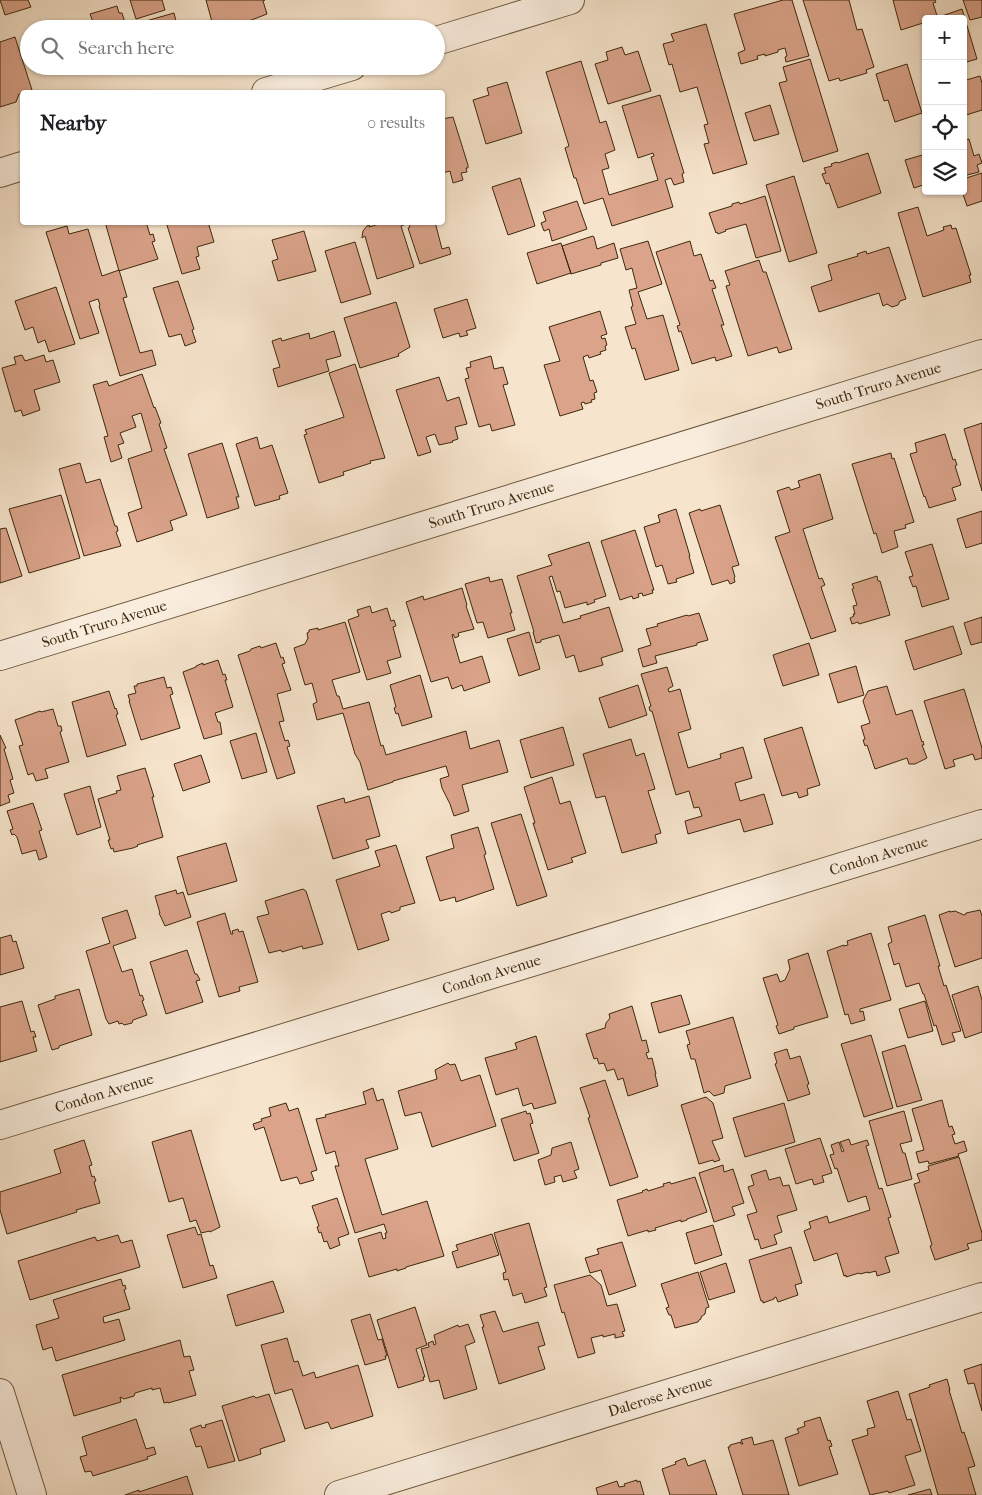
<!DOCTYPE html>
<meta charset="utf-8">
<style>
:root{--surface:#fff;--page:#f6f6f6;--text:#202124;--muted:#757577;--line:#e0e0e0}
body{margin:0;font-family:"IM FELL French Canon",serif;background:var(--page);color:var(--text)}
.controls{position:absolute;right:15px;top:15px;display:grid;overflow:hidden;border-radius:5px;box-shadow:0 1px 4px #0004}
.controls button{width:45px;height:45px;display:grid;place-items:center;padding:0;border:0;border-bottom:1px solid var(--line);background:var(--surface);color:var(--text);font:25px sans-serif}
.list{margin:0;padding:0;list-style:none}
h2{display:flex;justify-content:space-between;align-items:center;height:65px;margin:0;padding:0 20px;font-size:21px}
h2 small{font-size:16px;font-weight:400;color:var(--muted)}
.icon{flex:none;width:28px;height:28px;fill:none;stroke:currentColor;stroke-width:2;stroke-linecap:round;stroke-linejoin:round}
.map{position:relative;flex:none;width:982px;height:1495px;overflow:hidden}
.search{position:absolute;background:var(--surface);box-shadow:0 1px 4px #0004;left:20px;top:20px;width:425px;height:55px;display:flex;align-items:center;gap:12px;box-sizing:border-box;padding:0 18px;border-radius:28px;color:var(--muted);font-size:19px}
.panel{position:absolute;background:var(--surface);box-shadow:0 1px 4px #0004;left:20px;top:90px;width:425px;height:135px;border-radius:5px}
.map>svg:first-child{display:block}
</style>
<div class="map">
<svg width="982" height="1495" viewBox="0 0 982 1495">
<rect width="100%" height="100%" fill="#f6e4cc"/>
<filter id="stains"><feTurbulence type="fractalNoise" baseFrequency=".004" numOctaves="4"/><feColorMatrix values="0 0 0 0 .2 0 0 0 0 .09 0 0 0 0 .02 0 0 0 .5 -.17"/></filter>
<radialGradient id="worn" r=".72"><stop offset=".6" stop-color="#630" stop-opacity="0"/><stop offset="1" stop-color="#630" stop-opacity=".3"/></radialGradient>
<path fill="#daa38a" stroke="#3e280c" d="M 0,0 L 28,0 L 31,7 L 5,15 Z
M 130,0 L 162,0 L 165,10 L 136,19 Z
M 206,0 L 265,0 L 263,1 L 267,14 L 236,26 L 236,24 L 220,29 L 214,29 Z
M 783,0 L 792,0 L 809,56 L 786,62 L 785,57 L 787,56 L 785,48 L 778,50 L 778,52 L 765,56 L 765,54 L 757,56 L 758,59 L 741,64 L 738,53 L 745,50 L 734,14 Z
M 803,0 L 849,0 L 857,30 L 862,29 L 874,67 L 866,70 L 867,73 L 840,81 L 839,78 L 829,81 Z
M 893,0 L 935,0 L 936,2 L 933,3 L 938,19 L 926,19 L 926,26 L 924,26 L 923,23 L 901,30 Z
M 963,0 L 982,0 L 982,17 L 970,20 Z
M 117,6 L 119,13 L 122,13 L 127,29 L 92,29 L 90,23 L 93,22 L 90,14 Z
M 962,9 L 977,59 L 963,63 L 963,19 L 940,19 L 939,17 Z
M 174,13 L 178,29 L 141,29 L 139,23 Z
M 706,24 L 747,164 L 713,174 L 704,144 L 709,143 L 704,125 L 708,124 L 697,87 L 680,92 L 672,64 L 669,65 L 663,44 L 674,41 L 671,34 Z
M 15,37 L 32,90 L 19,94 L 16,102 L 0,107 L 0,42 Z
M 622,47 L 625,55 L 638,51 L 651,91 L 608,104 L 595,64 L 608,60 L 606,52 Z
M 810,59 L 838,151 L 803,162 L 779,83 L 787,81 L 783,67 Z
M 581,61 L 600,123 L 606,121 L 615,150 L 605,154 L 609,168 L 602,170 L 609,195 L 658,180 L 651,157 L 654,156 L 653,153 L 638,158 L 622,106 L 660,95 L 684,173 L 682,174 L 684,182 L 674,185 L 671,178 L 665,180 L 673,207 L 612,226 L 603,198 L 584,204 L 576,178 L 574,178 L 565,148 L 569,146 L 546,72 Z
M 907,64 L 922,113 L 895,122 L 888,100 L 884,101 L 876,74 Z
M 103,66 L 132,66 L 107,74 L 105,68 L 104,68 Z
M 980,76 L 982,83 L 982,110 L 963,116 L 963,81 Z
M 507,82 L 522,133 L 486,144 L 473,100 L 489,95 L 487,88 Z
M 770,105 L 779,134 L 754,141 L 745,113 Z
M 453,117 L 468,165 L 468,168 L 466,168 L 467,172 L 461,173 L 463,180 L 453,183 L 450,171 L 442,173 L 442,119 Z
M 969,139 L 974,156 L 979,154 L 982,163 L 977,165 L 979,172 L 963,176 L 963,141 Z
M 868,153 L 881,193 L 838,208 L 829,183 L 826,184 L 822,174 L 826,173 L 824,168 L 832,166 L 831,164 L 837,162 L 838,163 Z
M 926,154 L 926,184 L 914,188 L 905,160 Z
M 982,173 L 982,201 L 967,206 L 962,191 L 963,191 L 963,179 Z
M 794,176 L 817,253 L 789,262 L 766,185 Z
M 520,178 L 535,226 L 508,235 L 492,187 Z
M 765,196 L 781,251 L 756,258 L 746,224 L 725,230 L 726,231 L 718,234 L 717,232 L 716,233 L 709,213 L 732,206 L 732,204 L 739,202 L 740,204 Z
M 577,201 L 587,229 L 552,241 L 549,229 L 544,231 L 541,223 L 546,221 L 543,212 Z
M 918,207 L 927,236 L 944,230 L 943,227 L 951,225 L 952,229 L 956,228 L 971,275 L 969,275 L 971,282 L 923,297 L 898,213 Z
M 105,222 L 146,222 L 150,235 L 153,234 L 155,241 L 152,242 L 158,259 L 119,271 Z
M 166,222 L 208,222 L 214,242 L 197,247 L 199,256 L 196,257 L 200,269 L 182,274 Z
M 379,222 L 405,222 L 406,224 L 401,226 L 414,267 L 377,279 L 365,236 L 362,238 L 362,237 L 363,231 L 367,226 L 370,224 L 369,227 L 379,224 Z
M 408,222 L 435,222 L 442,249 L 449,247 L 451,254 L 420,264 L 408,228 L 410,227 Z
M 67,226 L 69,234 L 88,229 L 102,276 L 119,270 L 127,297 L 123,298 L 140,353 L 152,350 L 156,365 L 120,376 L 99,306 L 100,305 L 98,299 L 89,302 L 99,333 L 80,339 L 46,232 Z
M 304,231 L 316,271 L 278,281 L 272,261 L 278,259 L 272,240 Z
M 593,236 L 594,237 L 597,249 L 614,243 L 618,258 L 601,263 L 601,265 L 571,274 L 562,246 Z
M 648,241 L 662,284 L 638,292 L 647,319 L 663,315 L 679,370 L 645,380 L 635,348 L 632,349 L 625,327 L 636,324 L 631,307 L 633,306 L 629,290 L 637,288 L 632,268 L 626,270 L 620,249 Z
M 690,241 L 694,256 L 701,254 L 710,281 L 713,280 L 716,288 L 712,289 L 724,325 L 721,325 L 732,356 L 716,361 L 715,357 L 692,364 L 681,331 L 679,332 L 677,326 L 680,325 L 656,252 Z
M 355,242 L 371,294 L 341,303 L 325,251 Z
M 561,243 L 571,273 L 537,284 L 527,253 Z
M 889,247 L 906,299 L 900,301 L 898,305 L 892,307 L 887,304 L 883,306 L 879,293 L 819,312 L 811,287 L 832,280 L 828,265 L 858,256 L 857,254 L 866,251 L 867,254 Z
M 759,260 L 763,272 L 766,272 L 792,349 L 779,353 L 777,347 L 748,356 L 726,286 L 730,285 L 725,271 Z
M 178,281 L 194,329 L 192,330 L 196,342 L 185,346 L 181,334 L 169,337 L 153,288 Z
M 56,287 L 75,344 L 49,352 L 45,340 L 38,343 L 33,327 L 25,330 L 15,301 Z
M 467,299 L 476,328 L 466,331 L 468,335 L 460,337 L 459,333 L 443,338 L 434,309 Z
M 396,302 L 410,347 L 398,354 L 399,356 L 360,368 L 344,318 Z
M 600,311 L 607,334 L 601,336 L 602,339 L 605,338 L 607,345 L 605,346 L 606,350 L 600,352 L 601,354 L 589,358 L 588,355 L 583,357 L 590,381 L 593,380 L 597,392 L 594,393 L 595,399 L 591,400 L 592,402 L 585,404 L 584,402 L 581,403 L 583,409 L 560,416 L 544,365 L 560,361 L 549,327 Z
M 334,331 L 341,356 L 326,360 L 329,371 L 278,387 L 273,369 L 280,367 L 272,341 L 281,338 L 282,341 L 309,333 L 310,339 Z
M 22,355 L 25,361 L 44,355 L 46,362 L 53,360 L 60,382 L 34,390 L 40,410 L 23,416 L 21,410 L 15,412 L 2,368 L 16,364 L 14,357 Z
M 491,356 L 494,369 L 503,367 L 508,384 L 503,385 L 515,425 L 492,431 L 490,424 L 479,427 L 465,379 L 469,378 L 466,368 L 471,367 L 470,362 Z
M 355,364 L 385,458 L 370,461 L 371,463 L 343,472 L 344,475 L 319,483 L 304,435 L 307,434 L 305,430 L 344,417 L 329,373 Z
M 142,374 L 154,408 L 155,407 L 161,423 L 159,424 L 167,448 L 164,449 L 187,515 L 170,521 L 173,530 L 137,542 L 128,513 L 142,508 L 128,459 L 152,451 L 141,413 L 132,416 L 136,427 L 120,433 L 124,443 L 118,445 L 122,458 L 111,462 L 104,437 L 108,436 L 93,385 L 107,381 L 109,386 Z
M 439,377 L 447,401 L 459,397 L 467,424 L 455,427 L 458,439 L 452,441 L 453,442 L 439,445 L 435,434 L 426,437 L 431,452 L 418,456 L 396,390 Z
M 982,423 L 982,491 L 964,429 Z
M 945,434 L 953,460 L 955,459 L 957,465 L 955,466 L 961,485 L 952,488 L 956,500 L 929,508 L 925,496 L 924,497 L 910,454 L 917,452 L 915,443 Z
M 257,437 L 260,449 L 272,445 L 288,493 L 279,496 L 280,499 L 255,506 L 236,444 Z
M 222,443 L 239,497 L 236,497 L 239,508 L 207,518 L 188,454 Z
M 891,453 L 892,459 L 894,458 L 914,522 L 905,525 L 906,528 L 894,531 L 898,547 L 882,553 L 876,533 L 874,534 L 852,464 Z
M 80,463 L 86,483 L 100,479 L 115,526 L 117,526 L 118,531 L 116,532 L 121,546 L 84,556 L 59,469 Z
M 820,474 L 833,519 L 803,529 L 819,579 L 822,578 L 825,585 L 821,587 L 836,631 L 811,639 L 775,537 L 790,532 L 777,491 L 789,487 L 791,490 L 800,487 L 798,481 Z
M 61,495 L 80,558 L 29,573 L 9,509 Z
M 720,505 L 739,565 L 732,567 L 735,577 L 734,578 L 735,582 L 730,584 L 728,580 L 712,585 L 689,513 L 700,509 L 701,511 Z
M 676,509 L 690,556 L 689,556 L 694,573 L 676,579 L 677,582 L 668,584 L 662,565 L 656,567 L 644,527 L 660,522 L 658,515 Z
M 982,511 L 982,543 L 966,548 L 957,519 Z
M 6,528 L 22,576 L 0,583 L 0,529 Z
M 635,530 L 654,590 L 652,590 L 653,593 L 643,596 L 642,593 L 638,594 L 639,597 L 633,599 L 632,596 L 620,600 L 601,541 Z
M 589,542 L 606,596 L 594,600 L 595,602 L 587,605 L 587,602 L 565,608 L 560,591 L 557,592 L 552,576 L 549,577 L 563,623 L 581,618 L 580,616 L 609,607 L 623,651 L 601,658 L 603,665 L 579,672 L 574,655 L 566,658 L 559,635 L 541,640 L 541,642 L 536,643 L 533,632 L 534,632 L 517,576 L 552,565 L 548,555 Z
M 932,544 L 949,599 L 922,607 L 916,586 L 913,587 L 909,577 L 913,576 L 905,552 Z
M 877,576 L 878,581 L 880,581 L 890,615 L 859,624 L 858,622 L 852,624 L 850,618 L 854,616 L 853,614 L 855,614 L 853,606 L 857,605 L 852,589 L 854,588 L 852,584 Z
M 489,577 L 490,582 L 502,579 L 512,613 L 510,613 L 515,630 L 488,638 L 483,622 L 477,623 L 465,584 Z
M 462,588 L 467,605 L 466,606 L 474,629 L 458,633 L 459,636 L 455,638 L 453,634 L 452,635 L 460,663 L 482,656 L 490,682 L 464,691 L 462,685 L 452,689 L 448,677 L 431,682 L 406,602 L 423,596 L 424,600 Z
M 370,606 L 372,613 L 387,608 L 391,621 L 394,620 L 396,626 L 393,627 L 401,657 L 387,661 L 391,673 L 367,680 L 348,620 L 359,616 L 357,610 Z
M 699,613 L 708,640 L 697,643 L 697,645 L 655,656 L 657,663 L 643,667 L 638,649 L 651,645 L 646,629 L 658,626 L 657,624 L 687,615 L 688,616 Z
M 982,617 L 982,642 L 971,645 L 964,623 Z
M 345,622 L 360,672 L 332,680 L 337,696 L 339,696 L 343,709 L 369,702 L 381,746 L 383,745 L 386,755 L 466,731 L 470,749 L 499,740 L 508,772 L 462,785 L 469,811 L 454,816 L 450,804 L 442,788 L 440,779 L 449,776 L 446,766 L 393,781 L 393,782 L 368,790 L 360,762 L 355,754 L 343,713 L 317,720 L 313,704 L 317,702 L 312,683 L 305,685 L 294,648 L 305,644 L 308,638 L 307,633 L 309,632 L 309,630 L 318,628 L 318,630 Z
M 953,626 L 962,654 L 914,670 L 905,641 Z
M 529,632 L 540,669 L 519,676 L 507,639 Z
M 276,643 L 281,658 L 283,657 L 285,663 L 282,664 L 291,690 L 277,694 L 284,721 L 279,722 L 285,741 L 288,740 L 290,746 L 287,747 L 295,773 L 277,779 L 238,655 L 250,651 L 251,649 L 260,646 L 261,648 Z
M 809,643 L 819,675 L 783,686 L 773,655 Z
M 218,660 L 223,675 L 225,674 L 227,680 L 225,680 L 233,707 L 215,713 L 218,722 L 220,722 L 222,734 L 204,739 L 183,672 L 196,667 L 196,666 L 203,663 L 203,665 Z
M 856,666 L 864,695 L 838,703 L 829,674 Z
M 667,667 L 673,686 L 668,689 L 669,692 L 680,689 L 691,729 L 678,733 L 688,768 L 721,758 L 720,754 L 743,747 L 752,778 L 735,783 L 740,801 L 764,794 L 773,824 L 744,832 L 740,819 L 688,834 L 685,821 L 702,816 L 699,807 L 694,808 L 689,791 L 676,795 L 652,711 L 650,711 L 649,707 L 651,706 L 641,674 Z
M 420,675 L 432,717 L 402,726 L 398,713 L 396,714 L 394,708 L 396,707 L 390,685 Z
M 164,677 L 167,688 L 171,687 L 173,694 L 170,695 L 180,728 L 141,740 L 129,701 L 130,701 L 128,695 L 136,693 L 134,686 L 137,686 L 137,684 Z
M 638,685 L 647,715 L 609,728 L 599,698 Z
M 887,686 L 896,715 L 912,710 L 922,742 L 923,741 L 924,745 L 922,745 L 927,758 L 915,764 L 909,764 L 907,758 L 875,769 L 867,745 L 865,746 L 863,740 L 865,739 L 861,726 L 870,723 L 863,701 L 868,691 Z
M 964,689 L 982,748 L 982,758 L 975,760 L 973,754 L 953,760 L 955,766 L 945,769 L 924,701 Z
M 109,691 L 115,709 L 116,708 L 118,714 L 116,715 L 126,745 L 87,757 L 72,702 Z
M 53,709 L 58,726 L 61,726 L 62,731 L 60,732 L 69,762 L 45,769 L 48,778 L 36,781 L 33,773 L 28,775 L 19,746 L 23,745 L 15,720 L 40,711 L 41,712 Z
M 563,727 L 574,765 L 531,778 L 520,740 Z
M 802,727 L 820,785 L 807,789 L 808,795 L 799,798 L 797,792 L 782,796 L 764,739 Z
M 256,733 L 267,772 L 242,779 L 230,741 Z
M 0,735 L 6,748 L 4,749 L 13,779 L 10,780 L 14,793 L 8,795 L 10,802 L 0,806 Z
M 631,739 L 636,756 L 644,753 L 655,789 L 648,791 L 661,833 L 655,835 L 657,843 L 622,853 L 605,796 L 596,798 L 583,754 Z
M 201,755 L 210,782 L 183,791 L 174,764 Z
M 145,768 L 154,797 L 152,797 L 163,837 L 137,845 L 138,846 L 133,848 L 114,852 L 113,848 L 111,849 L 108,840 L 110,840 L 98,799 L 117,793 L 116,791 L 121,790 L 117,776 Z
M 552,777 L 560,804 L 570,801 L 586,853 L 571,858 L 573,862 L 548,870 L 533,823 L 535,823 L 524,787 Z
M 90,786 L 101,827 L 77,835 L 64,794 Z
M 369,796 L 380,836 L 366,840 L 369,848 L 333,859 L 317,806 L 344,798 L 345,803 Z
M 33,803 L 42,830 L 39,831 L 47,857 L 39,860 L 36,850 L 22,854 L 17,837 L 14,834 L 12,835 L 10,830 L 13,829 L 7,811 Z
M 521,814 L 547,896 L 517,906 L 491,823 Z
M 478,827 L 486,854 L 484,855 L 494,889 L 456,902 L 455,897 L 440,901 L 426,857 L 454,848 L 451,835 Z
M 226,843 L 237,881 L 188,895 L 177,857 Z
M 396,845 L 415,903 L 400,907 L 400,910 L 391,913 L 390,911 L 381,914 L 389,940 L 358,950 L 336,880 L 380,866 L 375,851 Z
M 303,889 L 306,891 L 323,944 L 303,949 L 302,946 L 282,952 L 281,950 L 269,953 L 257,917 L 269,914 L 265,901 Z
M 176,890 L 177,894 L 183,892 L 191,917 L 165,926 L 159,913 L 160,913 L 155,896 Z
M 127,910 L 136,938 L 113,946 L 122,972 L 132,969 L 140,996 L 142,995 L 144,1000 L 142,1001 L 147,1015 L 133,1020 L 132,1023 L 124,1025 L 122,1023 L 119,1024 L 118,1021 L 109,1024 L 106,1019 L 86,951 L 110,943 L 102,918 Z
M 980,910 L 982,916 L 982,958 L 955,967 L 939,915 L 950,911 L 950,912 L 955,911 L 964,915 L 966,914 L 966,913 Z
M 225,913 L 231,934 L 233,934 L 232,931 L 238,929 L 239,932 L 243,931 L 258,982 L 239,987 L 240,991 L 219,997 L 197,922 Z
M 925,915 L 940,966 L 938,966 L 944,986 L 946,985 L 961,1031 L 952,1033 L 955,1041 L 942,1045 L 936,1025 L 934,1026 L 924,994 L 923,994 L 919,983 L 906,987 L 899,963 L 894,965 L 888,944 L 892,942 L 888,927 Z
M 871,933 L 891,1000 L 860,1009 L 860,1012 L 863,1011 L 865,1020 L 851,1024 L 848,1014 L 845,1015 L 827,951 L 844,945 L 844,946 L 848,945 L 847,941 Z
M 11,935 L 13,942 L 16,941 L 24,968 L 0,975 L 0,938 Z
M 187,950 L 195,974 L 197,974 L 200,980 L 196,981 L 203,1002 L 166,1014 L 150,962 Z
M 808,953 L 828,1017 L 794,1027 L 794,1029 L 779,1034 L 776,1026 L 778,1025 L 763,978 L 777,974 L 780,982 L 785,980 L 790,969 L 788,960 Z
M 978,986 L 982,1000 L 982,1032 L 965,1038 L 952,995 Z
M 79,989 L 92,1035 L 59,1046 L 59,1048 L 52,1050 L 38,1005 L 55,999 L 55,996 Z
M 681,995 L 690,1024 L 659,1033 L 651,1003 Z
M 22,1001 L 31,1032 L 34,1031 L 36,1037 L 33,1037 L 37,1051 L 0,1062 L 0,1007 Z
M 925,1001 L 933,1031 L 908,1038 L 899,1009 Z
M 632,1006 L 642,1041 L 646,1040 L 649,1052 L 646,1053 L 648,1059 L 652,1058 L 656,1074 L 655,1074 L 658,1086 L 628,1096 L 623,1078 L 618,1080 L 614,1069 L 607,1071 L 604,1063 L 599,1064 L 597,1058 L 594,1059 L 586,1034 L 605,1028 L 606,1023 L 610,1018 L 609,1014 Z
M 733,1017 L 751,1078 L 725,1086 L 724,1093 L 714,1096 L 709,1091 L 704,1093 L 695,1059 L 691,1059 L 687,1045 L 690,1044 L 686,1031 Z
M 871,1035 L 893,1108 L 864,1117 L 841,1044 Z
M 536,1036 L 556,1103 L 534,1109 L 532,1103 L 523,1106 L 518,1088 L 496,1095 L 485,1058 L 517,1049 L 515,1043 Z
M 905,1045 L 922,1100 L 897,1107 L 882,1052 Z
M 787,1049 L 790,1059 L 800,1056 L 809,1084 L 807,1085 L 810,1094 L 788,1101 L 775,1064 L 777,1063 L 774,1053 Z
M 448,1063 L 450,1065 L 455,1064 L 461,1081 L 480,1075 L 496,1126 L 432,1147 L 421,1112 L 405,1116 L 398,1091 L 437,1079 L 435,1070 Z
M 605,1080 L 638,1177 L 610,1186 L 588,1118 L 590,1117 L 580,1088 Z
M 373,1088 L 377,1101 L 383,1099 L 398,1149 L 365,1159 L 382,1215 L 427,1201 L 444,1256 L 406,1267 L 406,1268 L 397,1271 L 397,1269 L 369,1277 L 358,1239 L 381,1232 L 383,1239 L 386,1238 L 385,1233 L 387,1233 L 384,1224 L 355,1233 L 335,1166 L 339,1166 L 335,1151 L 326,1154 L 316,1119 L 326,1117 L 325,1115 L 366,1104 L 363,1092 Z
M 706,1097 L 713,1103 L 723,1138 L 712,1141 L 720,1160 L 714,1162 L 713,1160 L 699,1164 L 681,1105 Z
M 942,1100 L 949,1127 L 952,1126 L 955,1134 L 952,1135 L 955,1144 L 964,1141 L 967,1151 L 958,1154 L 959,1156 L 929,1164 L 928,1161 L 919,1163 L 916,1152 L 924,1150 L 912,1109 Z
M 286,1103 L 289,1111 L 298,1108 L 317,1170 L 311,1172 L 314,1180 L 300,1184 L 297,1177 L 281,1181 L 264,1127 L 255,1130 L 253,1124 L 262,1121 L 261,1119 L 271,1116 L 269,1108 Z
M 784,1103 L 795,1142 L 745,1157 L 733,1118 Z
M 526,1111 L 527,1114 L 530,1113 L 533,1123 L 530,1124 L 539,1153 L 514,1161 L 501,1119 Z
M 904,1111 L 912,1141 L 900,1144 L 903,1153 L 905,1153 L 912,1179 L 887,1186 L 869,1121 Z
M 191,1130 L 220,1227 L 210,1232 L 210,1231 L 201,1233 L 196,1220 L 190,1222 L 183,1198 L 169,1202 L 152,1142 Z
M 820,1138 L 832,1173 L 822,1176 L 824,1182 L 814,1185 L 812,1179 L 796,1184 L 785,1149 Z
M 849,1139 L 851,1145 L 867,1140 L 869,1145 L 866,1146 L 879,1189 L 882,1188 L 891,1217 L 888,1218 L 899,1253 L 885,1257 L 890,1272 L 877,1276 L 876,1271 L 868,1273 L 868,1272 L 860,1274 L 859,1273 L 846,1277 L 846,1275 L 844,1276 L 837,1253 L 814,1261 L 804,1231 L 811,1228 L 809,1222 L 827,1216 L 829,1223 L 870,1210 L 866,1196 L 848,1202 L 837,1168 L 835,1169 L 830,1155 L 834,1154 L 831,1145 L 839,1142 L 842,1152 L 844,1151 L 840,1142 Z
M 84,1140 L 92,1165 L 89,1166 L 92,1177 L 94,1176 L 96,1181 L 94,1182 L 100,1203 L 76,1210 L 77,1212 L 7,1234 L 0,1210 L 0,1192 L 61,1173 L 54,1150 Z
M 571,1142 L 579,1169 L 574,1171 L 577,1178 L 563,1182 L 561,1175 L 554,1177 L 555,1182 L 545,1185 L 538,1160 L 551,1155 L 552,1148 Z
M 959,1157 L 982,1233 L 982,1240 L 967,1244 L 969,1249 L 935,1260 L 930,1246 L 932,1245 L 914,1184 L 920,1182 L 917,1174 L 929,1170 L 928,1166 Z
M 723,1165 L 724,1172 L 733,1169 L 744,1203 L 732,1207 L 735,1215 L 714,1222 L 699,1173 Z
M 766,1170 L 769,1180 L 780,1177 L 783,1186 L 789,1185 L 797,1210 L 777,1216 L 782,1232 L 774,1235 L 777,1244 L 761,1249 L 758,1239 L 755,1240 L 747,1215 L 757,1212 L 748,1187 L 754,1185 L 751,1175 Z
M 695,1177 L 707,1212 L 687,1219 L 687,1220 L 681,1222 L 681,1220 L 655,1228 L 656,1230 L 648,1232 L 648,1230 L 628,1236 L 617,1200 L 643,1192 L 642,1191 L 647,1189 L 648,1191 L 664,1186 L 663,1184 L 670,1182 L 671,1184 Z
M 337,1198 L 349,1234 L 338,1238 L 340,1245 L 330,1249 L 327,1241 L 324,1242 L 321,1232 L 319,1233 L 317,1227 L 319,1226 L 312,1206 Z
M 529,1223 L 547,1287 L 544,1288 L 547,1296 L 525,1303 L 522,1293 L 513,1296 L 508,1279 L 504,1280 L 503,1273 L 506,1272 L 494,1233 Z
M 713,1225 L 722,1255 L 695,1264 L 686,1233 Z
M 195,1227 L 198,1235 L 201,1234 L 210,1266 L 213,1265 L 217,1278 L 183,1288 L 167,1235 Z
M 492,1234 L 499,1255 L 457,1268 L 452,1252 L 458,1250 L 456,1245 Z
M 118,1235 L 121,1243 L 132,1240 L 140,1267 L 30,1300 L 18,1261 L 95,1237 L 97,1241 Z
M 622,1242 L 636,1286 L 609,1295 L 601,1270 L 590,1273 L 585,1258 L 599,1254 L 597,1249 Z
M 791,1247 L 802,1283 L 795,1285 L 798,1295 L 778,1302 L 776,1297 L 774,1298 L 774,1299 L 763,1303 L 763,1301 L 761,1301 L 749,1260 Z
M 726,1263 L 735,1292 L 709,1300 L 700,1272 Z
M 698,1272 L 709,1307 L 706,1308 L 705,1314 L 701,1317 L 701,1319 L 699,1320 L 698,1322 L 675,1328 L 671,1315 L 669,1315 L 666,1308 L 669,1307 L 661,1284 Z
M 590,1275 L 601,1285 L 607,1306 L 617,1304 L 625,1331 L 622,1332 L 624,1336 L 615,1338 L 615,1334 L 603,1337 L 603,1335 L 591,1338 L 595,1353 L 578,1358 L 564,1312 L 562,1313 L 554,1285 Z
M 121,1279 L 123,1286 L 125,1285 L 126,1289 L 124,1290 L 130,1309 L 103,1317 L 104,1323 L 119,1319 L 125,1340 L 56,1361 L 52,1347 L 43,1350 L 36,1325 L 59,1318 L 53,1300 Z
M 273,1281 L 284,1312 L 236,1326 L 227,1295 Z
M 415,1307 L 427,1345 L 416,1349 L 425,1377 L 423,1377 L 424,1380 L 398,1388 L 377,1320 Z
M 495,1311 L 503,1332 L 538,1322 L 545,1345 L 538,1347 L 545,1369 L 499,1384 L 482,1327 L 484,1327 L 480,1315 Z
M 370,1314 L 378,1340 L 382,1339 L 387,1356 L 385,1356 L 386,1359 L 365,1365 L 351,1320 Z
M 468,1324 L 475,1342 L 465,1346 L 477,1389 L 444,1399 L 439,1380 L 430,1382 L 421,1349 L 429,1347 L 428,1343 L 433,1341 L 434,1345 L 436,1344 L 434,1335 L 458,1325 L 459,1327 Z
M 287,1338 L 294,1362 L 298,1361 L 303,1376 L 314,1372 L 316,1378 L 358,1365 L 373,1416 L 331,1429 L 328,1422 L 305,1429 L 292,1389 L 275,1394 L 261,1345 Z
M 180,1340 L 184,1357 L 190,1356 L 194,1370 L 189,1371 L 196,1395 L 168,1403 L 168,1402 L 164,1403 L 160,1388 L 152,1390 L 152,1388 L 135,1393 L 134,1396 L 124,1399 L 120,1397 L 121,1402 L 74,1416 L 62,1375 Z
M 982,1364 L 982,1411 L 974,1383 L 968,1384 L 964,1370 Z
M 947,1379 L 950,1390 L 949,1390 L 962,1433 L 964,1432 L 975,1466 L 968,1468 L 976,1495 L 938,1495 L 909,1394 L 930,1387 L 929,1385 Z
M 898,1391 L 907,1420 L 911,1419 L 921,1451 L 905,1456 L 915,1485 L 889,1493 L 888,1491 L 870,1495 L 852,1440 L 868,1435 L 867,1429 L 875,1427 L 867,1401 Z
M 269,1394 L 285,1441 L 260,1449 L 261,1454 L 239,1461 L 222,1406 L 254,1396 L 256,1398 Z
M 820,1417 L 828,1441 L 830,1440 L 832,1446 L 829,1447 L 838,1474 L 799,1486 L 785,1438 L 799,1433 L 797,1429 L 805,1426 L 804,1422 Z
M 136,1419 L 146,1449 L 154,1447 L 156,1454 L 147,1457 L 148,1459 L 93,1476 L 91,1471 L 85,1472 L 80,1457 L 87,1455 L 82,1437 Z
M 222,1420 L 235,1461 L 208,1468 L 201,1446 L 196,1447 L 190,1429 L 201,1425 L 202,1428 L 206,1427 L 205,1425 Z
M 752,1437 L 754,1445 L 773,1440 L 789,1495 L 743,1495 L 728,1447 L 730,1447 L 730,1445 L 741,1442 L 741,1444 L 743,1444 L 741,1440 Z
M 685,1458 L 688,1466 L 705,1460 L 717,1495 L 670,1495 L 662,1469 L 676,1464 L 675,1462 Z
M 187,1476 L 193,1495 L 125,1495 L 139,1490 L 139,1492 Z
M 637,1480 L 637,1482 L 640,1481 L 644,1495 L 598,1495 L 596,1488 L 617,1481 L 619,1487 L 625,1486 L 624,1484 Z
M 930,1489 L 932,1495 L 908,1495 Z"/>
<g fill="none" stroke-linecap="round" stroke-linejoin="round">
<g stroke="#6c573c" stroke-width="30">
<g id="minor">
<path d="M 436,41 L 570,0"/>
<path d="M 266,92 L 352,66"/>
<path d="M 0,173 L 22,166"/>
<path id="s1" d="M 0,656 L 982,354"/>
<path id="s2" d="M 0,1125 L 982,824"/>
<path id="s3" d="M 339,1495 L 982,1297"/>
</g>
</g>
<g stroke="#6c573c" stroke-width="30">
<path id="tertiary" d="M 0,1393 L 32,1495"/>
</g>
<use href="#minor" stroke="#f9edde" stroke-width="28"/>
<use href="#tertiary" stroke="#f9edde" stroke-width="28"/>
</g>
<g text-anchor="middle" stroke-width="4.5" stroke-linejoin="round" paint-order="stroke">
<g font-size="15" fill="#3e280c" stroke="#f9edde">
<text dy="5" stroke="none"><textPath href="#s1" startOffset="919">South Truro Avenue</textPath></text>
<text dy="5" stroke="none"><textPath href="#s1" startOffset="514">South Truro Avenue</textPath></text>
<text dy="5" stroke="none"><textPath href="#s1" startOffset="109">South Truro Avenue</textPath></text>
<text dy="5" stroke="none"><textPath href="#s2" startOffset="919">Condon Avenue</textPath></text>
<text dy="5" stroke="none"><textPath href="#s2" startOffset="514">Condon Avenue</textPath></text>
<text dy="5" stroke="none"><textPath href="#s2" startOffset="109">Condon Avenue</textPath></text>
<text dy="5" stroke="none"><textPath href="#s3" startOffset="336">Dalerose Avenue</textPath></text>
</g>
</g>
<rect width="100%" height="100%" filter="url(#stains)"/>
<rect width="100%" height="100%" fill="url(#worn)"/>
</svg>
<div class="controls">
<button>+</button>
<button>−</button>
<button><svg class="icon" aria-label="locate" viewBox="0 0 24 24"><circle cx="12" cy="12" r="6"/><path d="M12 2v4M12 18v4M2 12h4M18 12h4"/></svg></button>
<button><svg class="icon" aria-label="layers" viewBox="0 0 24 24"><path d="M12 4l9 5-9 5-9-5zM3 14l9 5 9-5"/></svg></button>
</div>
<div class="search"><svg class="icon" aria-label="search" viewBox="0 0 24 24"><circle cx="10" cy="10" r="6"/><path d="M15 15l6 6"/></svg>Search here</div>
<section class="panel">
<h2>Nearby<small>0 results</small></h2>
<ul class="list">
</ul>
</section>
</div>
